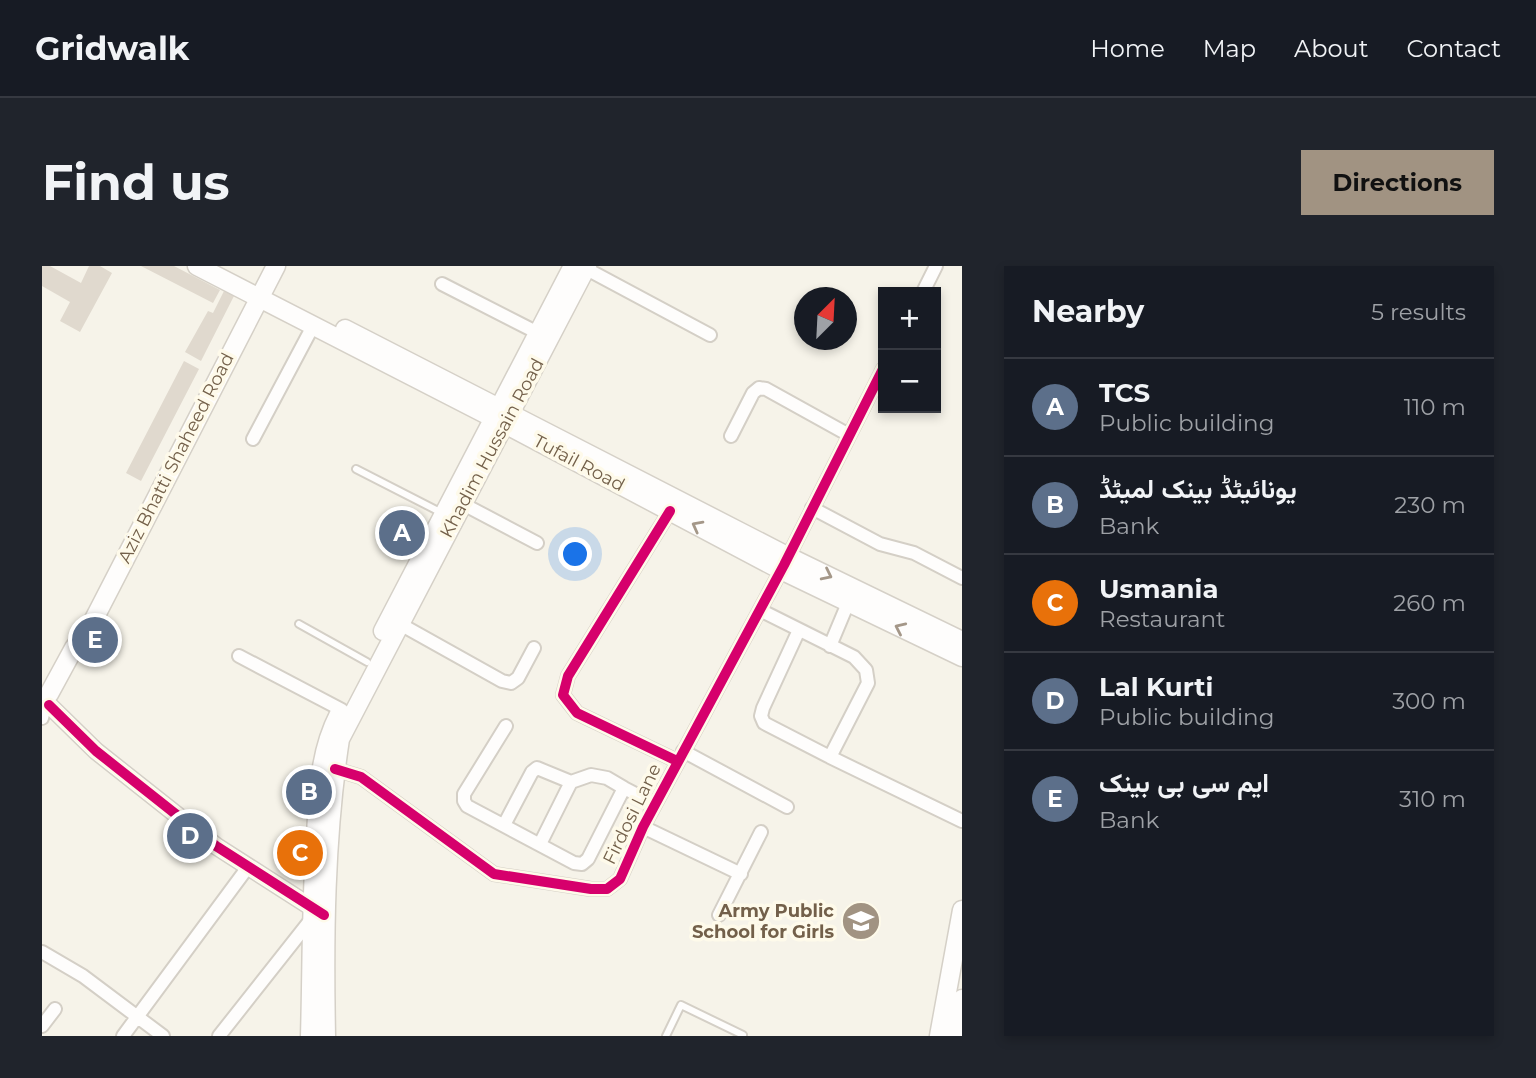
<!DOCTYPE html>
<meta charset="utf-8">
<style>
:root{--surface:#171b24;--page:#20242c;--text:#f1f3f6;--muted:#9ea1a6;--line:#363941;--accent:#a19382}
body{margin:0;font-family:Montserrat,Vazirmatn,sans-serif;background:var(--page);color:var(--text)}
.controls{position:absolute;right:21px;top:21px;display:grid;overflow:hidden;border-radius:0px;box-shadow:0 4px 10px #0003}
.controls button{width:63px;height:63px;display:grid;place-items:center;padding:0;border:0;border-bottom:2px solid var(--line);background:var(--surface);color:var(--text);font:35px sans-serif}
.compass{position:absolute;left:752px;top:21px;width:63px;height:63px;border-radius:50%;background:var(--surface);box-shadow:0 4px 10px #0003;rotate:24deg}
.you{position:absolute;left:534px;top:289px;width:24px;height:24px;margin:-18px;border:5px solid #fff;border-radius:50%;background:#1a73e8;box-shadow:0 0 0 10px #1a73e833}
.badge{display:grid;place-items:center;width:46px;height:46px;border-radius:50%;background:var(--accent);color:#fff;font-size:23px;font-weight:700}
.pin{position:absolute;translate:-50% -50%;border:4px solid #fff;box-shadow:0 2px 7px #0006}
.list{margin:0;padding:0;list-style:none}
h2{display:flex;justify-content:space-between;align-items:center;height:91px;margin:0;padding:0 28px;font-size:30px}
h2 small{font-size:23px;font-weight:400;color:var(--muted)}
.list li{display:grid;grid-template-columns:46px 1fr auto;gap:21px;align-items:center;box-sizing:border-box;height:98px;padding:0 28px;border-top:2px solid var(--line)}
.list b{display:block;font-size:26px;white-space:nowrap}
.list p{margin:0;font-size:23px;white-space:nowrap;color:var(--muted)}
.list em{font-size:23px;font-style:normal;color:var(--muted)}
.map{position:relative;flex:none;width:920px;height:770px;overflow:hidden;border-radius:0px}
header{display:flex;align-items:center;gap:42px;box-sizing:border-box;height:98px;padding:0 35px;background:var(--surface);border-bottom:2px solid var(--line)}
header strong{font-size:33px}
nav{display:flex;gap:38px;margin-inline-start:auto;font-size:24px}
.intro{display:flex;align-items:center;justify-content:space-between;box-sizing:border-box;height:168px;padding:0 42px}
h1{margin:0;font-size:49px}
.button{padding:18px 32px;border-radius:0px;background:var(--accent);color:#111;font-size:24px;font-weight:700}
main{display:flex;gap:42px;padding:0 42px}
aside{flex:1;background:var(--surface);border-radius:0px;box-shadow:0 4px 10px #0003}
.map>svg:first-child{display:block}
</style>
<header>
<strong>Gridwalk</strong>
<nav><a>Home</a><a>Map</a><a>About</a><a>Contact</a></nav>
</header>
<div class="intro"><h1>Find us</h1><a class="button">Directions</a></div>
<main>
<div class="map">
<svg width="920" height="770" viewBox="0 0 920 770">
<rect width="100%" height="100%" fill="#f6f3e9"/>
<path fill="#e0d9ce" d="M 0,0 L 8,0 L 39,17 L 47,0 L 58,0 L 70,7 L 38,66 L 18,55 L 28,36 L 0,20 Z
M 99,0 L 132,0 L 178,24 L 171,37 Z
M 182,25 L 192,30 L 159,95 L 143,86 L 166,45 L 171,47 Z
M 142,95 L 157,103 L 99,215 L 84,207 Z
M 55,370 L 70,380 L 64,392 L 47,384 Z
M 254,518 L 267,519 L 267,531 L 255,530 Z
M 261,570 L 258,592 L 242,588 L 244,572 Z"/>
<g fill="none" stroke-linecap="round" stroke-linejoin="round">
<g stroke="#d4cfc6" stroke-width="10">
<path id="service" d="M 314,203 L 400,247
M 257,358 L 325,396
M 624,770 L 639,739 L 701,769"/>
</g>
<g stroke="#d4cfc6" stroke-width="16">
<path id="minor" d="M 539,0 L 668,69
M 400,18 L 496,67
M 881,26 L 894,0
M 689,170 L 711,127 L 717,122 L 724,123 L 807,169
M 211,173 L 271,60
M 421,238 L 495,277
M 770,242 L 838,278 L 872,287 L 920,312
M 628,245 L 526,410 L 521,429 L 535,447 L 635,495
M 718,344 L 812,391 L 824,404 L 826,417 L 788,491 L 722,457 L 719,450 L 721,442 L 757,364
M 358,358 L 460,415 L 469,417 L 476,412 L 492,382
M 788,380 L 806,337
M 197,390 L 300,444
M 0,452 L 3,440
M 464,460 L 422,528 L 422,535 L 425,540 L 532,597 L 540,598 L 546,593 L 582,522 L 613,538
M 641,485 L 745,541
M 788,491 L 920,555
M 293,503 L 319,511 L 452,608 L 549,623 L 565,623 L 578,613 L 601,561 L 742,299 L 841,103
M 462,559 L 490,506 L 495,502 L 529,516 L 549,509 L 565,512 L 582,522
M 601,561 L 699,608
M 498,578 L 529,516
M 677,649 L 719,566
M 0,686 L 41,710 L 121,770
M 0,760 L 13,743
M 81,770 L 206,601
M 177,770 L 271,651"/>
</g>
<g stroke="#d4cfc6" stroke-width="19">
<path id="tertiary" d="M 7,439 L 54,485 L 174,580 L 280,648"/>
</g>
<g stroke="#d5d0c7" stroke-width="21">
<path id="secondary" d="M 155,0 L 463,158 L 739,304 L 920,391
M 303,63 L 745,290 L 920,375
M 341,365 L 531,0
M 7,428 L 32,382 L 49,359 L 234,0
M 268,770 C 270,702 269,635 274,567 C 277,525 277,487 297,448
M 284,770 C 282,671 283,571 298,473 L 545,0
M 897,770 L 920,644
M 912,770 L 920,733"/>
</g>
<use href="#service" stroke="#fefdfc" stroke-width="6"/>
<use href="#minor" stroke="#fefdfc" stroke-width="12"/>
<use href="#tertiary" stroke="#fefdfc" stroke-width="16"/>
<use href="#secondary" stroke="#fefdfc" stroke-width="18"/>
<g stroke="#fefaea" stroke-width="15">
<path id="cycleway" d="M 628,245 L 526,410 L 521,429 L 535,447 L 635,495
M 7,439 L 54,485 L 174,580 L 282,649
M 293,503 L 319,511 L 452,608 L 549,623 L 565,623 L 578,613 L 601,561 L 742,299 L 841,103"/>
</g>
<use href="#cycleway" stroke="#d6006c" stroke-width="10"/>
</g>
<defs><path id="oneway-chevron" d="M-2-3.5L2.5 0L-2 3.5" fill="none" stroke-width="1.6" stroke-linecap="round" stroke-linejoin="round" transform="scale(1.75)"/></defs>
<g stroke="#a49788">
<use href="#oneway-chevron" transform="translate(655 260) rotate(-152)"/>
<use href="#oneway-chevron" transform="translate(785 309) rotate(26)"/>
<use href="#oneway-chevron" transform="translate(858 362) rotate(-155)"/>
</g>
<defs>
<g id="school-disc" transform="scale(2.0125)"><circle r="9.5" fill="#a19382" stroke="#fefaea"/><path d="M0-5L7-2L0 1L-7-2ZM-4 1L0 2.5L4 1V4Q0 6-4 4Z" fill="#fff"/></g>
</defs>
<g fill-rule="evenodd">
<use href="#school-disc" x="819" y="655"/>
</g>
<g text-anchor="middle" stroke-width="7" stroke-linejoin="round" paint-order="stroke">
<g font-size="18" fill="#73604a" stroke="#fefaea">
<text transform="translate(450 182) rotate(-62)" y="6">Khadim Hussain Road</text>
<text transform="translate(134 192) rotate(-63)" y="6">Aziz Bhatti Shaheed Road</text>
<text transform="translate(537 197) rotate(28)" y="6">Tufail Road</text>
<text transform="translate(590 548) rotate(-64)" y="6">Firdosi Lane</text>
</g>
<g font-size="18" font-weight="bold" fill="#73604a" stroke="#fefaea" text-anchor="end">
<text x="792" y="651">Army Public<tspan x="792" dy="21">School for Girls</tspan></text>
</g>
</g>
</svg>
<div class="controls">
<button>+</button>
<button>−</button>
</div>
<svg class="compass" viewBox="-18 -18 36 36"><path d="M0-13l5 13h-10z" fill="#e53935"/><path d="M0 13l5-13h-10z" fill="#9ea1a6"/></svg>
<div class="you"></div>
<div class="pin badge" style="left:360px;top:267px;background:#5c6f8a">A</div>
<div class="pin badge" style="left:267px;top:526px;background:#5c6f8a">B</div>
<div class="pin badge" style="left:258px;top:587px;background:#e8710a">C</div>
<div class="pin badge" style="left:148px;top:570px;background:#5c6f8a">D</div>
<div class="pin badge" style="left:53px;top:374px;background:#5c6f8a">E</div>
</div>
<aside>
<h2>Nearby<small>5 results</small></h2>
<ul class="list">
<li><span class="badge" style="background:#5c6f8a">A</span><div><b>TCS</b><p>Public building</p></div><em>110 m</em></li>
<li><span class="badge" style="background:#5c6f8a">B</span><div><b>یونائیٹڈ بینک لمیٹڈ</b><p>Bank</p></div><em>230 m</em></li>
<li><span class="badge" style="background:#e8710a">C</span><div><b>Usmania</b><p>Restaurant</p></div><em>260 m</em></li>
<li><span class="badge" style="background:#5c6f8a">D</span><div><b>Lal Kurti</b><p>Public building</p></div><em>300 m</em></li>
<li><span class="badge" style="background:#5c6f8a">E</span><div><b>ایم سی بی بینک</b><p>Bank</p></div><em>310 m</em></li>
</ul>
</aside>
</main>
